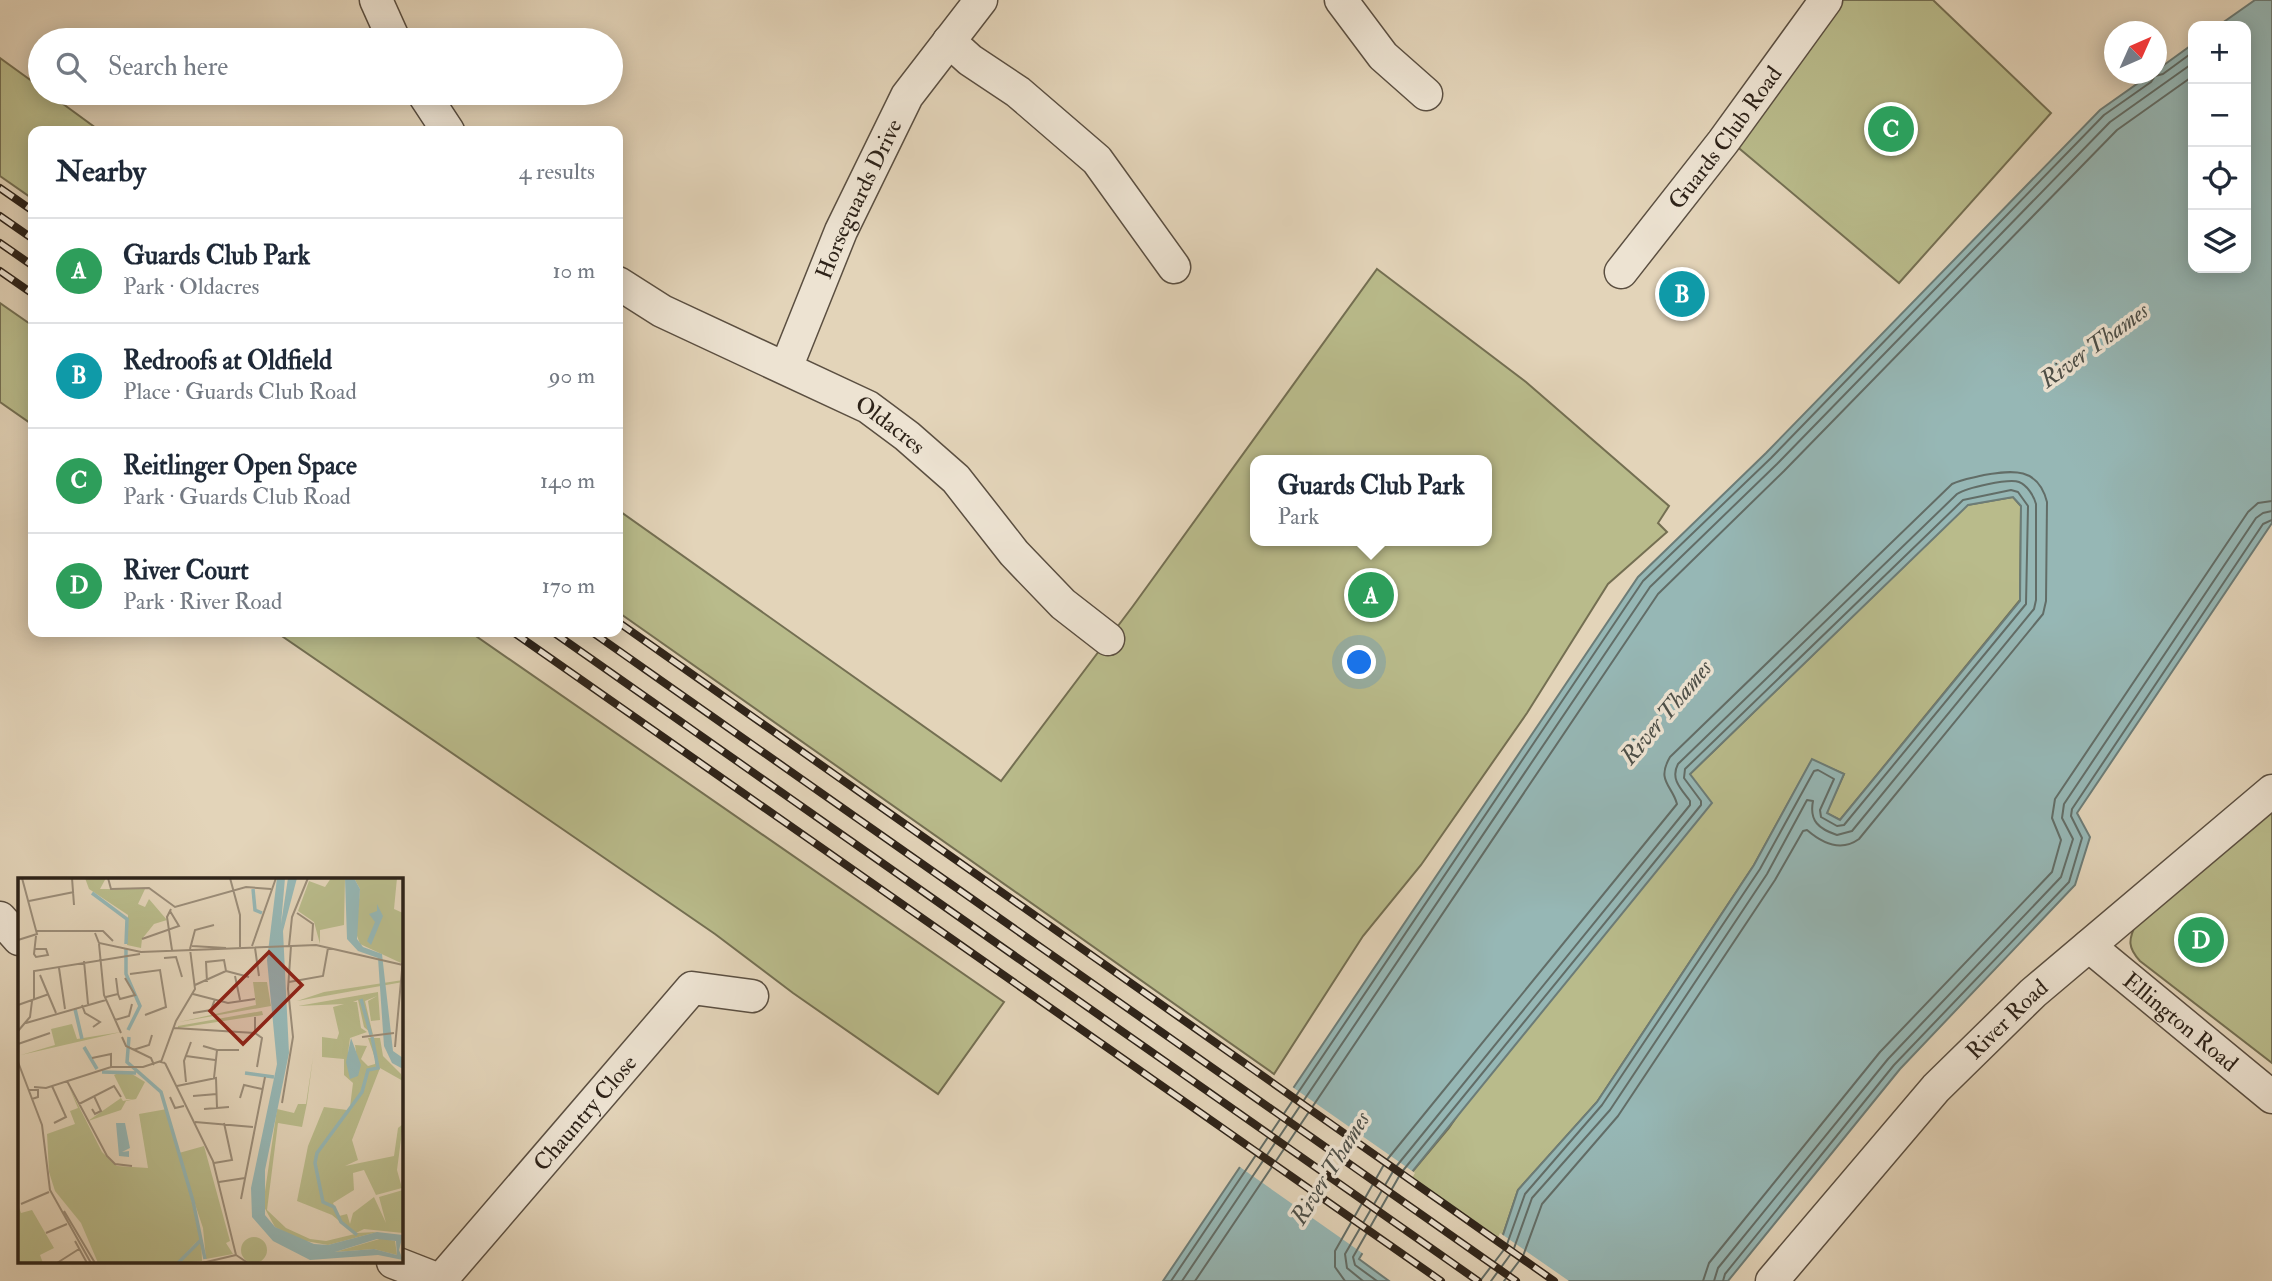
<!DOCTYPE html>
<meta charset="utf-8">
<style>
:root{--surface:#fff;--page:#f6f6f7;--text:#1f2937;--muted:#747a83;--line:#e0e1e3;--accent:#8f2418}
body{margin:0;font-family:"IM FELL Double Pica",serif;background:var(--page);color:var(--text)}
.controls{position:absolute;right:21px;top:21px;display:grid;overflow:hidden;border-radius:14px;box-shadow:0 4px 18px #0003}
.controls button{width:63px;height:63px;display:grid;place-items:center;padding:0;border:0;border-bottom:2px solid var(--line);background:var(--surface);color:var(--text);font:35px sans-serif}
.compass{position:absolute;left:2104px;top:21px;width:63px;height:63px;border-radius:50%;background:var(--surface);box-shadow:0 4px 18px #0003;rotate:45deg}
.you{position:absolute;left:1360px;top:663px;width:24px;height:24px;margin:-18px;border:5px solid #fff;border-radius:50%;background:#1a73e8;box-shadow:0 0 0 10px #1a73e833}
.badge{display:grid;place-items:center;width:46px;height:46px;border-radius:50%;background:var(--accent);color:#fff;font-size:23px;font-weight:700}
.pin{position:absolute;translate:-50% -50%;border:4px solid #fff;box-shadow:0 2px 7px #0006}
.popup{position:absolute;left:1250px;top:455px;width:242px;height:91px;box-sizing:border-box;display:grid;place-content:center;border-radius:14px;background:var(--surface);filter:drop-shadow(0 2px 5px #0005);font-size:23px;white-space:nowrap;color:var(--muted)}
.popup b{font-size:26px;color:var(--text)}
.popup::after{content:'';position:absolute;left:50%;top:100%;margin-left:-14px;border:14px solid transparent;border-top-color:var(--surface)}
.list{margin:0;padding:0;list-style:none}
h2{display:flex;justify-content:space-between;align-items:center;height:91px;margin:0;padding:0 28px;font-size:30px}
h2 small{font-size:23px;font-weight:400;color:var(--muted)}
.list li{display:grid;grid-template-columns:46px 1fr auto;gap:21px;align-items:center;box-sizing:border-box;height:105px;padding:0 28px;border-top:2px solid var(--line)}
.list b{display:block;font-size:26px;white-space:nowrap}
.list p{margin:0;font-size:23px;white-space:nowrap;color:var(--muted)}
.list em{font-size:23px;font-style:normal;color:var(--muted)}
.icon{flex:none;width:38px;height:38px;fill:none;stroke:currentColor;stroke-width:2;stroke-linecap:round;stroke-linejoin:round}
.map{position:relative;flex:none;width:2272px;height:1281px;overflow:hidden}
.search{position:absolute;background:var(--surface);box-shadow:0 4px 18px #0003;left:28px;top:28px;width:595px;height:77px;display:flex;align-items:center;gap:18px;box-sizing:border-box;padding:0 24px;border-radius:38px;color:var(--muted);font-size:26px}
.panel{position:absolute;background:var(--surface);box-shadow:0 4px 18px #0003;left:28px;top:126px;width:595px;height:511px;border-radius:14px}
.map>svg:first-child{display:block}
</style>
<div class="map">
<svg width="2272" height="1281" viewBox="0 0 2272 1281">
<rect width="100%" height="100%" fill="#e3d4b9"/>
<filter id="stains"><feTurbulence type="fractalNoise" baseFrequency=".00286" numOctaves="4"/><feColorMatrix values="0 0 0 0 .2 0 0 0 0 .09 0 0 0 0 .02 0 0 0 .5 -.17"/></filter>
<radialGradient id="worn" r=".72"><stop offset=".6" stop-color="#630" stop-opacity="0"/><stop offset="1" stop-color="#630" stop-opacity=".3"/></radialGradient>
<path fill="#b9bb8b" stroke="#746f52" stroke-width="2" fill-rule="evenodd" d="M 1837,0 L 1933,0 L 2051,113 L 1899,283 L 1734,144 Z
M 0,58 L 40,87 L 40,93 L 48,93 L 100,131 L 33,131 L 33,199 L 0,176 Z
M 1377,269 L 1526,382 L 1669,506 L 1658,523 L 1667,532 L 1608,584 L 1527,713 L 1421,865 L 1363,936 L 1274,1074 L 618,612 L 618,510 L 1001,781 L 1133,606 ZM 1256,460 L 1486,460 L 1486,541 L 1256,541 Z
M 0,303 L 33,326 L 33,425 L 0,402 Z
M 2013,497 L 2021,506 L 2020,600 L 1840,820 L 1826,813 L 1844,774 L 1812,760 L 1754,865 L 1597,1102 L 1518,1190 L 1500,1244 L 1407,1178 L 1449,1128 L 1690,774 L 1967,505 Z
M 276,632 L 470,632 L 1004,1002 L 938,1094 L 793,993 L 715,934 Z
M 2272,807 L 2272,1063 L 2140,961 C 2128,948 2128,940 2136,924 Z"/>
<path fill="#96b7b5" stroke="#6c7c77" stroke-width="2" d="M 2255,0 L 2272,0 L 2272,523 L 2077,813 L 2090,837 L 2075,885 L 1900,1069 L 1728,1281 L 1472,1281 L 1500,1244 L 1518,1190 L 1597,1102 L 1754,865 L 1812,759 L 1844,774 L 1827,813 L 1840,820 L 2020,601 L 2021,506 L 2013,497 L 1968,505 L 1690,774 L 1712,803 L 1407,1178 L 1359,1259 L 1389,1281 L 1163,1281 L 1638,577 L 1766,453 L 2100,110 L 2151,74 L 2156,74 L 2157,70 L 2193,44 L 2193,268 L 2246,268 L 2246,26 L 2218,26 Z"/>
<path fill="#e3d4b9" d="M 1291,1086 L 1415,1173 L 1365,1255 L 1237,1165 Z
M 1500,1233 L 1569,1281 L 1468,1281 L 1496,1242 Z"/>
<g fill="none" stroke-linecap="round" stroke-linejoin="round">
<path stroke="#626d67" stroke-width="2" d="M 1171,1281 L 1643,581 L 1771,458 L 2104,115 L 2151,82 L 2155,76 L 2163,74 L 2193,52
M 1182,1281 L 1650,587 L 1777,464 L 2110,122 L 2193,63
M 1195,1281 L 1658,594 L 1784,471 L 2117,130 L 2193,76
M 1345,1281 L 1335,1267 L 1335,1251 L 1386,1161 L 1677,804 C 1672,785 1656,781 1670,757 L 1952,484 C 1962,479 1973,478 1984,475 C 2013,470 2038,467 2047,502 L 2046,601 L 2043,614 L 1859,839 C 1841,852 1822,843 1807,830 L 1803,831 L 1775,880 L 1618,1116 L 1542,1204 L 1523,1256 L 1504,1281
M 1363,1281 L 1347,1268 L 1345,1254 L 1395,1168 L 1690,805 L 1690,801 C 1681,789 1670,779 1678,764 L 1957,494 C 1966,488 2009,478 2019,482 C 2027,485 2034,496 2036,504 L 2036,600 L 2034,609 L 1852,831 L 1837,835 C 1819,829 1809,821 1813,801 L 1807,800 L 1767,874 L 1610,1110 L 1532,1198 L 1513,1251 L 1491,1281
M 1377,1281 L 1355,1265 L 1353,1257 L 1401,1173 L 1701,805 L 1701,801 L 1684,778 L 1685,769 L 1963,500 L 2011,490 L 2018,492 L 2028,506 L 2026,604 L 1844,825 L 1837,826 L 1821,817 L 1820,810 L 1834,779 L 1818,770 L 1814,771 L 1760,869 L 1602,1105 L 1525,1194 L 1506,1247 L 1480,1281
M 1703,1281 L 1709,1263 L 1880,1052 L 2052,872 L 2061,840 L 2052,818 L 2055,799 L 2248,512 L 2258,503 L 2272,501
M 1714,1281 L 1718,1268 L 1888,1059 L 2061,877 L 2073,839 L 2062,818 L 2064,804 L 2256,518 L 2263,513 L 2272,511
M 1723,1281 L 1725,1274 L 1894,1065 L 2069,882 L 2082,838 L 2071,816 L 2072,809 L 2263,524 L 2272,520"/>
<g stroke="#5b4f41" stroke-width="35">
<g id="minor">
<path d="M 376,0 L 394,40"/>
<path d="M 1341,0 L 1383,56 L 1426,94"/>
<path d="M 949,41 L 970,60 L 1018,92 L 1097,160 L 1174,267"/>
<path d="M 423,93 L 448,131"/>
<path id="s1" d="M 1621,272 L 1723,142 L 1826,0"/>
<path id="s2" d="M 618,283 L 662,311 L 868,407 L 907,436 L 956,479 L 1014,553 L 1063,604 L 1108,639"/>
<path id="s3" d="M 786,368 L 841,231 L 907,96 L 981,0"/>
<path d="M 0,918 L 19,939"/>
<path id="s4" d="M 2089,946 L 2272,1097"/>
<path d="M 393,1262 L 439,1280"/>
<path id="s5" d="M 440,1281 L 692,988 L 752,996"/>
<path id="s6" d="M 1772,1281 L 1936,1088 L 2033,993 L 2272,791"/>
</g>
</g>
<use href="#minor" stroke="#ede3d2" stroke-width="32"/>
<g stroke="#2e2319" stroke-width="8">
<path id="rail" d="M 0,188 L 33,211
M 0,216 L 33,239
M 0,243 L 33,266
M 0,271 L 33,294
M 618,622 L 1554,1281
M 513,632 L 1441,1281
M 553,632 L 1478,1281
M 592,632 L 1516,1281"/>
</g>
<use href="#rail" stroke="#ede3d2" stroke-width="5" stroke-dasharray="16" stroke-linecap="butt"/>
</g>
<g text-anchor="middle" stroke-width="7" stroke-linejoin="round" paint-order="stroke">
<g font-size="23" fill="#2e2319" stroke="#ede3d2">
<text dy="8" stroke="none"><textPath href="#s1" startOffset="170">Guards Club Road</textPath></text>
<text dy="8" stroke="none"><textPath href="#s3" startOffset="184">Horseguards Drive</textPath></text>
<text dy="8" stroke="none"><textPath href="#s2" startOffset="308">Oldacres</textPath></text>
<text dy="8" stroke="none"><textPath href="#s6" startOffset="352">River Road</textPath></text>
<text dy="8" stroke="none"><textPath href="#s4" startOffset="119">Ellington Road</textPath></text>
<text dy="8" stroke="none"><textPath href="#s5" startOffset="222">Chauntry Close</textPath></text>
</g>
<g font-size="24" font-style="italic" fill="#4d4f48" stroke="#ede3d2">
<text transform="translate(2094 345) rotate(-36)" y="8">River Thames</text>
<text transform="translate(1666 712) rotate(-50)" y="8">River Thames</text>
<text transform="translate(1330 1168) rotate(-58)" y="8">River Thames</text>
</g>
</g>
<g transform="translate(18 878)">
<rect width="385" height="385" fill="#e3d4b9"/>
<path d="M 67,0 L 88,0 L 82,11 L 127,11 L 120,26 L 127,29 L 131,21 L 149,42 L 136,46 L 124,61 L 123,70 L 109,67 L 110,37 L 71,11 ZM 313,0 L 327,0 L 326,47 L 302,52 L 302,66 L 296,44 L 280,33 L 291,3 L 307,9 ZM 336,0 L 379,0 L 376,31 L 385,35 L 383,85 L 342,66 L 338,55 L 342,11 ZM 385,102 L 385,104 L 279,123 L 306,114 ZM 235,104 L 249,104 L 253,128 L 161,144 L 238,127 ZM 360,114 L 362,142 L 353,143 L 350,123 L 359,118 L 347,123 L 355,157 L 346,149 L 340,122 L 335,124 L 339,124 L 343,150 L 349,154 L 332,160 L 330,175 L 341,194 L 337,167 L 349,168 L 343,181 L 350,188 L 357,186 L 357,180 L 350,160 L 362,160 L 365,178 L 383,196 L 385,203 L 362,190 L 334,262 L 340,282 L 327,288 L 376,278 L 380,250 L 385,246 L 379,292 L 384,310 L 358,317 L 346,292 L 335,295 L 336,312 L 315,325 L 321,338 L 329,336 L 332,346 L 335,335 L 356,319 L 368,345 L 361,319 L 385,312 L 385,355 L 346,351 L 338,355 L 359,354 L 310,367 L 282,362 L 257,349 L 245,327 L 259,231 L 276,235 L 280,226 L 288,226 L 295,179 L 289,225 L 284,249 L 260,245 L 249,332 L 268,350 L 292,361 L 308,363 L 337,356 L 314,337 L 279,323 L 290,268 L 306,229 L 329,232 L 327,237 L 332,229 L 335,205 L 326,197 L 326,181 L 304,179 L 304,159 L 319,161 L 321,155 L 315,129 L 326,126 L 280,128 ZM 244,133 L 245,137 L 160,150 L 160,148 ZM 54,146 L 59,161 L 103,154 L 3,177 L 37,167 L 33,151 ZM 79,193 L 114,196 L 127,204 L 118,221 L 108,223 L 103,232 L 70,243 L 103,220 L 105,223 L 115,221 L 108,221 L 96,197 L 100,195 ZM 51,209 L 84,274 L 99,288 L 130,290 L 121,236 L 149,231 L 161,275 L 186,268 L 212,363 L 208,365 L 215,376 L 188,381 L 185,350 L 165,290 L 183,358 L 184,383 L 162,385 L 179,363 L 159,385 L 80,385 L 63,345 L 37,313 L 31,294 L 29,256 L 57,246 L 52,233 L 60,230 ZM 0,327 L 3,335 L 14,332 L 36,370 L 22,377 L 25,385 L 0,385 ZM223 372a13 13 0 1 1 26 0a13 13 0 1 1-26 0ZM 365,360 L 377,363 L 379,377 L 356,371 L 317,374 Z" fill="#b9bb8b"/>
<path d="M 259,0 L 267,0 L 263,46 L 270,0 L 279,0 L 265,53 L 271,175 L 247,292 L 247,337 L 257,349 L 296,366 L 310,367 L 359,354 L 385,357 L 381,372 L 385,382 L 360,377 L 292,382 L 255,363 L 234,339 L 233,310 L 259,186 L 249,82 ZM 359,361 L 378,363 L 379,377 L 356,371 L 317,374 ZM 327,0 L 336,0 L 342,11 L 339,61 L 345,69 L 364,76 L 375,173 L 385,180 L 385,191 L 374,185 L 366,168 L 360,80 L 340,73 L 329,61 ZM 359,26 L 365,38 L 353,67 L 349,63 L 357,44 L 351,36 L 359,33 ZM 333,160 L 343,187 L 340,198 L 332,201 L 328,184 ZM 98,245 L 107,245 L 112,270 L 104,274 L 111,273 L 111,279 L 101,278 Z" fill="#96b7b5" fill-rule="evenodd"/>
<path fill="none" stroke="#96b7b5" stroke-width="3.5" d="M 235,11 L 237,32 L 244,35M 74,15 L 109,41 L 108,66M 108,71 L 108,96 L 122,128 L 110,152M 343,121 L 353,157M 57,131 L 64,161M 111,159 L 109,184 L 143,214 L 175,323 L 187,381M 66,169 L 79,191M 84,194 L 118,195M 227,195 L 256,199M 339,357 L 323,344 L 316,329 L 305,324 L 297,285 L 299,275 L 344,214 L 350,192 L 360,190 L 354,159M 160,385 L 184,361"/>
<path fill="none" stroke="#9b8d79" stroke-width="2" d="M 54,0 L 56,27M 90,0 L 93,11 L 131,10 L 157,29 L 228,9 L 253,11M 212,0 L 222,37 L 222,69M 11,23 L 56,14M 153,31 L 149,39 L 154,72M 279,35 L 295,46 L 294,63M 18,53 L 85,53 L 95,63M 77,55 L 81,65 L 123,74 L 298,67 L 385,87M 124,61 L 161,48 L 152,33M 0,62 L 19,56 L 4,0M 81,66 L 86,117 L 103,155M 174,68 L 208,70M 234,68 L 258,0M 271,68 L 274,39 L 290,0M 237,70 L 241,98M 17,71 L 28,71 L 30,77 L 18,79 L 16,76 L 18,58M 172,71 L 177,52 L 196,47M 146,80 L 158,79 L 164,99M 66,83 L 70,126M 41,90 L 47,131M 208,93 L 231,99M 112,96 L 142,92 L 148,129 L 127,137M 22,97 L 38,135M 217,98 L 222,122M 189,104 L 188,84 L 206,82 L 208,93M 271,104 L 305,98 L 310,70M 177,107 L 208,93M 100,116 L 102,121 L 117,117 L 107,100M 175,116 L 210,125 L 237,121M 88,119 L 100,116 L 98,100M 16,122 L 16,93 L 122,76M 0,127 L 31,116M 64,127 L 67,135 L 82,144 L 75,149M 175,135 L 193,132 L 197,121M 237,139 L 237,155 L 244,160 L 239,189M 97,142 L 111,138 L 114,126M 8,145 L 88,122M 156,150 L 237,155M 0,153 L 12,139 L 14,123M 104,159 L 108,168 L 133,180 L 136,187M 344,159 L 376,155M 0,166 L 32,155M 185,168 L 199,172 L 196,200M 377,169 L 385,81M 115,172 L 131,167 L 134,157M 199,172 L 221,172M 168,178 L 197,182M 74,180 L 93,176 L 93,189M 0,184 L 24,247 L 32,312 L 73,385M 147,185 L 195,283 L 218,377 L 230,385M 147,185 L 143,184 L 158,143 L 177,111 L 172,71M 49,203 L 89,278 L 97,286 L 114,288M 168,204 L 166,183 L 173,164M 34,208 L 48,239 L 36,245M 159,208 L 198,200 L 199,230M 16,209 L 28,210 L 93,189 L 125,189 L 143,183M 10,212 L 20,212 L 20,219 L 14,221M 175,218 L 199,216M 152,219 L 157,230 L 166,228M 222,220 L 226,207 L 244,211M 264,225 L 275,159 L 270,111 L 273,68M 61,226 L 96,208 L 103,219M 74,231 L 77,236 L 83,233 L 76,218M 186,231 L 211,229M 177,244 L 235,249M 196,285 L 214,282 L 206,245M 201,304 L 227,300M 223,321 L 247,199M 3,326 L 31,314M 46,333 L 77,385M 28,355 L 49,346M 57,363 L 69,385M 39,385 L 61,371M 184,385 L 218,377"/>
<path fill="#8f2418" fill-opacity="0.15" stroke="#8f2418" stroke-width="3.5" d="M 251,74 L 284,107 L 225,166 L 192,133 Z"/>
<rect width="385" height="385" fill="none" stroke="#2e2319" stroke-width="3.5"/>
</g>
<rect width="100%" height="100%" filter="url(#stains)"/>
<rect width="100%" height="100%" fill="url(#worn)"/>
</svg>
<div class="controls">
<button>+</button>
<button>−</button>
<button><svg class="icon" aria-label="locate" viewBox="0 0 24 24"><circle cx="12" cy="12" r="6"/><path d="M12 2v4M12 18v4M2 12h4M18 12h4"/></svg></button>
<button><svg class="icon" aria-label="layers" viewBox="0 0 24 24"><path d="M12 4l9 5-9 5-9-5zM3 14l9 5 9-5"/></svg></button>
</div>
<svg class="compass" viewBox="-18 -18 36 36"><path d="M0-13l5 13h-10z" fill="#e53935"/><path d="M0 13l5-13h-10z" fill="#747a83"/></svg>
<div class="you"></div>
<div class="pin badge" style="left:1371px;top:595px;background:#2e9e5b">A</div>
<div class="popup"><b>Guards Club Park</b>Park</div>
<div class="pin badge" style="left:1682px;top:294px;background:#0f9aa8">B</div>
<div class="pin badge" style="left:1891px;top:129px;background:#2e9e5b">C</div>
<div class="pin badge" style="left:2201px;top:940px;background:#2e9e5b">D</div>
<div class="search"><svg class="icon" aria-label="search" viewBox="0 0 24 24"><circle cx="10" cy="10" r="6"/><path d="M15 15l6 6"/></svg>Search here</div>
<section class="panel">
<h2>Nearby<small>4 results</small></h2>
<ul class="list">
<li><span class="badge" style="background:#2e9e5b">A</span><div><b>Guards Club Park</b><p>Park · Oldacres</p></div><em>10 m</em></li>
<li><span class="badge" style="background:#0f9aa8">B</span><div><b>Redroofs at Oldfield</b><p>Place · Guards Club Road</p></div><em>90 m</em></li>
<li><span class="badge" style="background:#2e9e5b">C</span><div><b>Reitlinger Open Space</b><p>Park · Guards Club Road</p></div><em>140 m</em></li>
<li><span class="badge" style="background:#2e9e5b">D</span><div><b>River Court</b><p>Park · River Road</p></div><em>170 m</em></li>
</ul>
</section>
</div>
